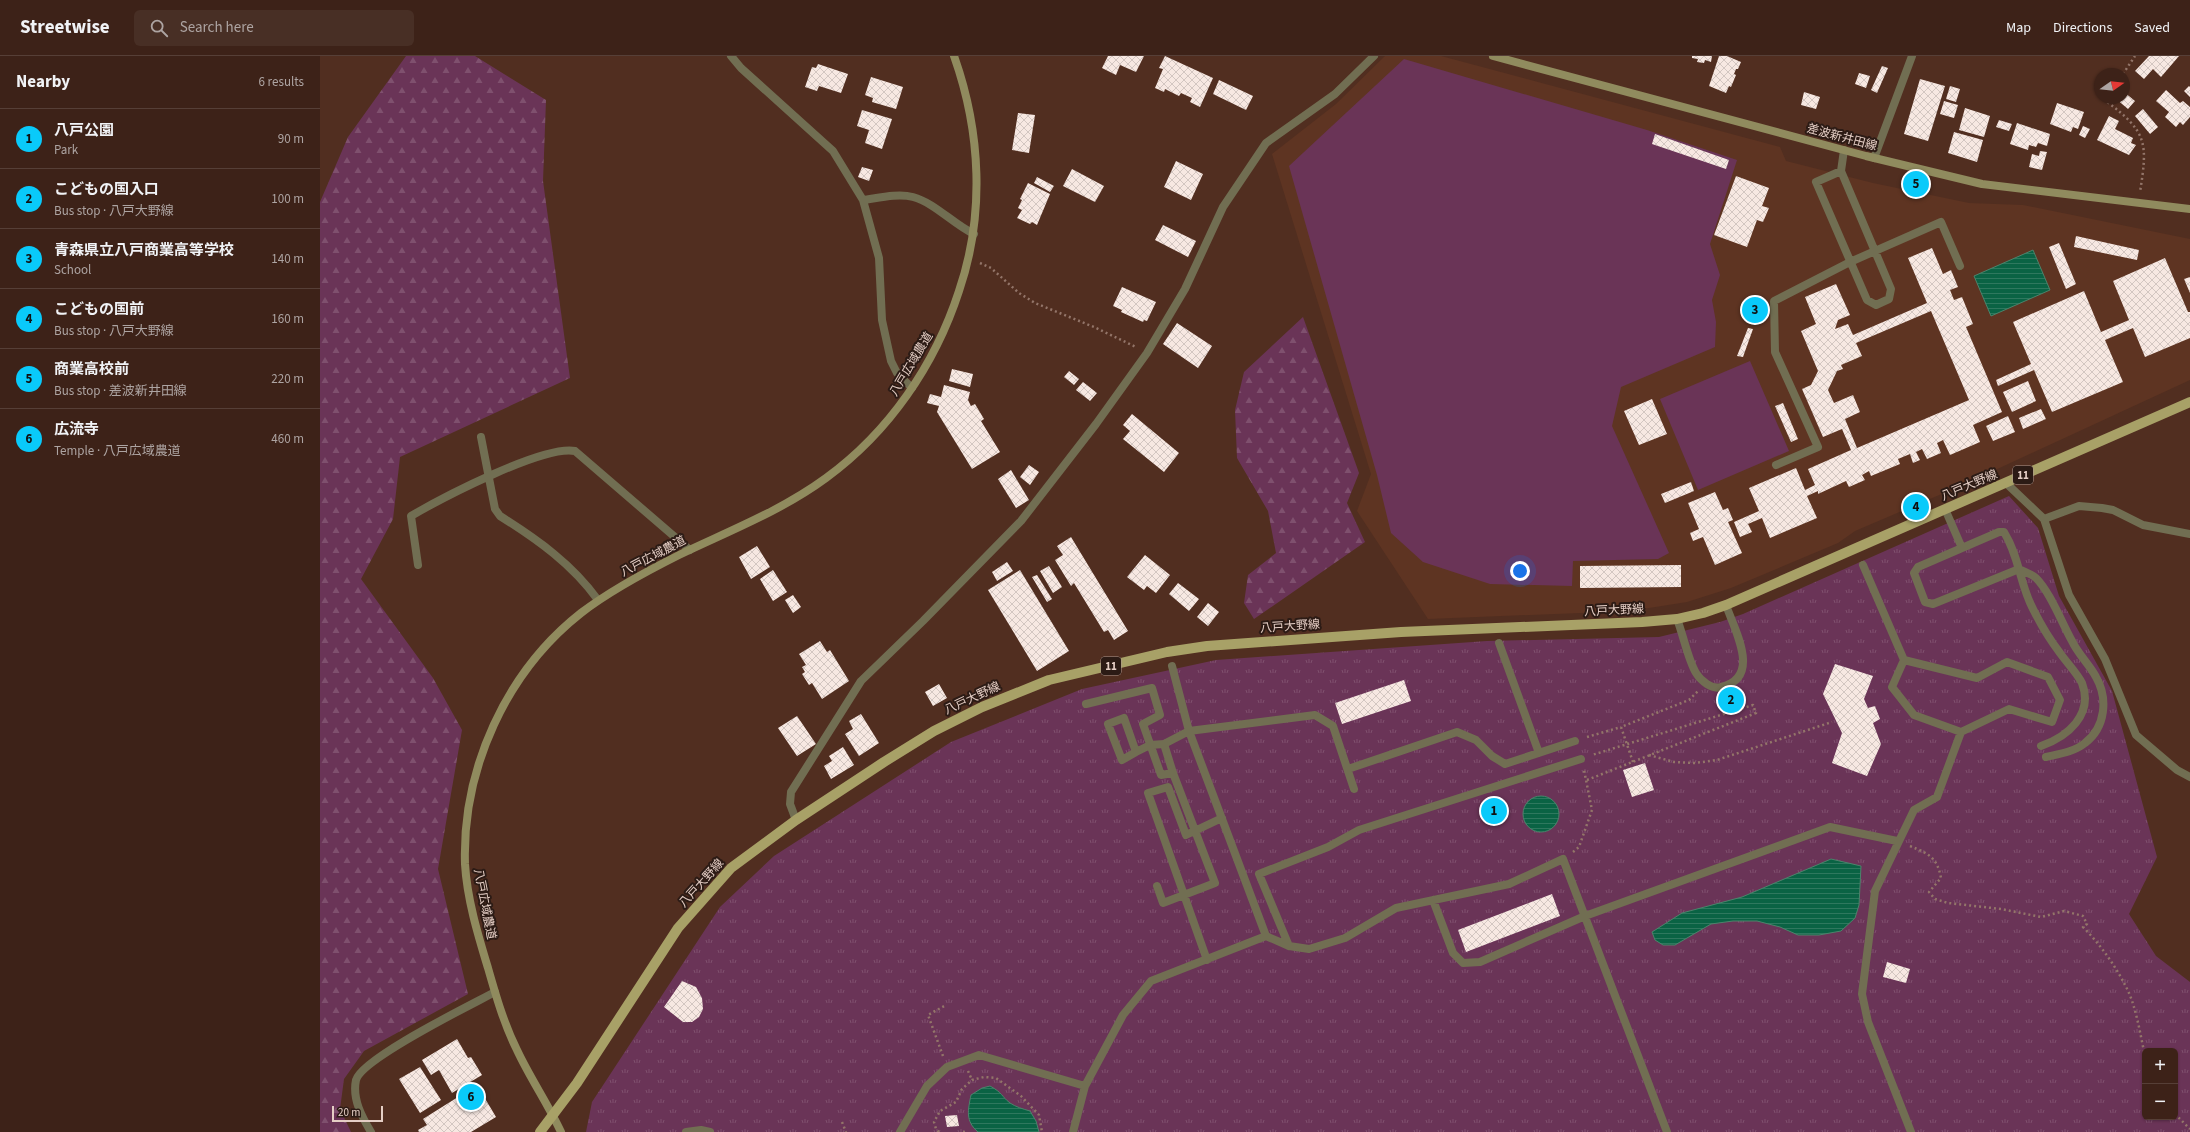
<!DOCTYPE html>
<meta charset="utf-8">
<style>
:root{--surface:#3d2218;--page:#482f25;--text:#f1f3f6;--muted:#ada4a2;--line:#563f37;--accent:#09cafa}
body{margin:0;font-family:"Source Sans 3","Noto Sans JP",sans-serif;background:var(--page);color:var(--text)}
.controls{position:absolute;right:12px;bottom:12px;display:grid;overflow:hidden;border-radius:6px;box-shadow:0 1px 3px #0004}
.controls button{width:36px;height:36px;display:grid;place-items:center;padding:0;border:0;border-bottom:1px solid var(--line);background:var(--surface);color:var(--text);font:20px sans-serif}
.compass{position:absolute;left:1774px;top:12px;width:36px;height:36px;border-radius:50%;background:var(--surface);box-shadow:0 1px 3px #0004;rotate:76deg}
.scale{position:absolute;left:12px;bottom:10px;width:51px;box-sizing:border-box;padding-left:4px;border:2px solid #e5cec5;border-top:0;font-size:11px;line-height:14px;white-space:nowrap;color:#e5cec5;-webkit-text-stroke:3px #2c1b15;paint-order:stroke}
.you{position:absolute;left:1200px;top:515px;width:14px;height:14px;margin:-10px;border:3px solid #fff;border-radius:50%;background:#1a73e8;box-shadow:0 0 0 6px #1a73e833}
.badge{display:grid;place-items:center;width:26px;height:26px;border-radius:50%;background:var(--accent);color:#111;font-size:13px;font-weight:700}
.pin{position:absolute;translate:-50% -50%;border:2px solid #fff;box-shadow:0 1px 4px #0006}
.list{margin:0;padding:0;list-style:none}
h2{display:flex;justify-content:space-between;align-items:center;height:52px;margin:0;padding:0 16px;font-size:17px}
h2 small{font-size:13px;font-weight:400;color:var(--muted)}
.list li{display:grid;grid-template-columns:26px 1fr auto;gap:12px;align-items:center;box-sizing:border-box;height:60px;padding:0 16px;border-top:1px solid var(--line)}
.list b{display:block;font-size:15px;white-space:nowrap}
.list p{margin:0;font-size:13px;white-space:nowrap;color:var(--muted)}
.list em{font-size:13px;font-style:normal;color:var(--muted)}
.icon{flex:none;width:22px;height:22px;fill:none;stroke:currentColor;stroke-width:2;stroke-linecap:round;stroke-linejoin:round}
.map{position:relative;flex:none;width:1870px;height:1076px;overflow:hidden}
header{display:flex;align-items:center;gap:24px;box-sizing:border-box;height:56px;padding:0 20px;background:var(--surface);border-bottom:1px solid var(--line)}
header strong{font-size:19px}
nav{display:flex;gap:22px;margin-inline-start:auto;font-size:14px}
.search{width:280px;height:36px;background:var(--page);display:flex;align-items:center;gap:10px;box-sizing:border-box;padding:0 14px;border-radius:6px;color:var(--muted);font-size:15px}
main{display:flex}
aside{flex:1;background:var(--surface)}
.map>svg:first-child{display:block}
</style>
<header>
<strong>Streetwise</strong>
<div class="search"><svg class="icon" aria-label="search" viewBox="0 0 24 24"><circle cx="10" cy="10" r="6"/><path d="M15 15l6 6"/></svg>Search here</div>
<nav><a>Map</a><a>Directions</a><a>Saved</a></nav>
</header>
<main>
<aside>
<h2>Nearby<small>6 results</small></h2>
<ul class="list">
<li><span class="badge">1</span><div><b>八戸公園</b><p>Park</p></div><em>90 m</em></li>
<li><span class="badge">2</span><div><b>こどもの国入口</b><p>Bus stop · 八戸大野線</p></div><em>100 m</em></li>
<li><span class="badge">3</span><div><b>青森県立八戸商業高等学校</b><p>School</p></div><em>140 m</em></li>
<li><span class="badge">4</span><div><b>こどもの国前</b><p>Bus stop · 八戸大野線</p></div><em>160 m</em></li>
<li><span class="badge">5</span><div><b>商業高校前</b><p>Bus stop · 差波新井田線</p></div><em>220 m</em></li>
<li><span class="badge">6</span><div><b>広流寺</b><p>Temple · 八戸広域農道</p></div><em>460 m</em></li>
</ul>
</aside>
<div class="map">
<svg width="1870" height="1076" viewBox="0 0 1870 1076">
<defs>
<pattern id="forest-firs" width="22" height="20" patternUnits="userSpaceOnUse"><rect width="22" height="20" fill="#6a3457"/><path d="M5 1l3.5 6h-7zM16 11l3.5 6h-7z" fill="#7f506e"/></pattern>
<pattern id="park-tufts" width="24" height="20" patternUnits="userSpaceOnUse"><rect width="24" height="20" fill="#6a3457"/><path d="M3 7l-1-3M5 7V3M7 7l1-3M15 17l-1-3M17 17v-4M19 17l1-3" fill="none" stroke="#7f506e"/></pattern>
<pattern id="water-rules" width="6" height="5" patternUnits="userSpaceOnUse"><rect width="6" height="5" fill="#0a6344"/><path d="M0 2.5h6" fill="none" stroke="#2e785e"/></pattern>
<pattern id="building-cross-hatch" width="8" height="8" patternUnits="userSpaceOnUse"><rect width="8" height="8" fill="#f7e8e2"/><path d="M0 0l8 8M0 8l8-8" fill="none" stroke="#d3c6c1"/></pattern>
</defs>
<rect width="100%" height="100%" fill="#512e20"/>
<path fill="#5e3422" d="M 1065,0 L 1121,0 L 1460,91 L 1466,105 L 1553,127 L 1649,147 L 1703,149 L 1870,183 L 1870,324 L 1645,428 L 1535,475 L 1518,487 L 1411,532 L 1367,546 L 1310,555 L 1108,563 L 1037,455 L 1051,418 L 952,98 L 1016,48 Z"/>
<path fill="url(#forest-firs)" d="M 86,0 L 155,0 L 226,44 L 223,125 L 250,322 L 80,401 L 73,463 L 41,523 L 113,622 L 142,674 L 118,813 L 148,938 L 44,995 L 24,1023 L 20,1053 L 31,1076 L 0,1076 L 0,146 L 28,81 Z
M 983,261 L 1039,417 L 1027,447 L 1045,486 L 934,563 L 924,547 L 928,519 L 956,497 L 948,455 L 917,402 L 915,354 L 924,316 Z"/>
<path fill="url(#park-tufts)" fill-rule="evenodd" d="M 1689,440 L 1718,472 L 1739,540 L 1792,635 L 1837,801 L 1809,858 L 1836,900 L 1870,926 L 1870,1076 L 266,1076 L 272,1046 L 400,851 L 454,800 L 631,686 L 762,633 L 896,604 L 1167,585 L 1339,581 L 1400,566 L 1423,558 ZM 1825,995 L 1855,995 L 1855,1061 L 1825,1061 Z"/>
<path fill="#6a3457" d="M 1084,3 L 1327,74 L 1417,104 L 1390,188 L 1400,219 L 1392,244 L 1396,266 L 1395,291 L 1301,331 L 1292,370 L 1349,497 L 1338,503 L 1253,505 L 1252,530 L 1170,528 L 1103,506 L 1071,477 L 1057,419 L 969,110 Z
M 1430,305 L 1469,395 L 1378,434 L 1340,343 Z"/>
<path fill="url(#water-rules)" stroke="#4c836b" d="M 1713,194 L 1730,234 L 1671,260 L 1654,220 Z
M1203 758a18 18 0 1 1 36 0a18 18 0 1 1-36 0Z
M 1511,803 L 1541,810 L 1539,849 L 1535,862 L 1521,875 L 1499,879 L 1478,879 L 1460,871 L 1437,865 L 1413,865 L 1391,868 L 1355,889 L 1343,889 L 1335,884 L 1332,876 L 1362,857 L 1422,841 Z
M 670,1030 C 683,1037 681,1040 690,1047 C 696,1051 703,1053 710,1055 L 716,1065 L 719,1076 L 658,1076 C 645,1065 648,1054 651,1039 L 662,1032 Z"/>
<path fill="url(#building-cross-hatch)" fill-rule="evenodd" d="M 788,0 L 824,0 L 816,16 L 800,9 L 796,19 L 782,12 Z
M 845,0 L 893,22 L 880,51 L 870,46 L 872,42 L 861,37 L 859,40 L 845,33 L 844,36 L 835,32 L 843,13 L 839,12 Z
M 1372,0 L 1392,0 L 1391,6 L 1385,4 L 1384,7 L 1377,6 L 1378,3 L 1372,2 Z
M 1399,0 L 1407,0 L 1421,6 L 1418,13 L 1416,13 L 1414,18 L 1416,19 L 1411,31 L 1409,30 L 1406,37 L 1389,30 Z
M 1829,0 L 1859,0 L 1841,21 L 1833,13 L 1824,23 L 1815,15 Z
M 498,8 L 528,18 L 521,37 L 499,30 L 497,35 L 485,31 L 492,11 L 496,12 Z
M 1562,10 L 1568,12 L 1557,37 L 1551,34 Z
M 1539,17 L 1550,20 L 1546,32 L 1535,28 Z
M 551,21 L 583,31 L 576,53 L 552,46 L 553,42 L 545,39 Z
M 1600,23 L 1625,30 L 1608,85 L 1584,78 Z
M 899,24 L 933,40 L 926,54 L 893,38 Z
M 1630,30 L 1640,33 L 1636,46 L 1626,43 Z
M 1869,30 L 1870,31 L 1870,41 L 1864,35 Z
M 1846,34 L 1860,47 L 1863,45 L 1870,51 L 1870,61 L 1863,69 L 1860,66 L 1856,71 L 1845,61 L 1849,56 L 1836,45 Z
M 1484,36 L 1500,41 L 1496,53 L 1481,49 Z
M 1804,36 L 1815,45 L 1808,53 L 1795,42 L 1804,42 Z
M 1624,45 L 1638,49 L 1634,62 L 1620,58 Z
M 1737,47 L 1764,56 L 1758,73 L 1753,71 L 1751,76 L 1730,68 Z
M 1645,52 L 1670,60 L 1664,81 L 1639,74 Z
M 1823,53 L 1838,71 L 1830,78 L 1815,60 Z
M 542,54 L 572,63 L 562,93 L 545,87 L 549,74 L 537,70 Z
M 698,57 L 715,59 L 709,97 L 692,94 Z
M 1789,60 L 1799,65 L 1795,73 L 1813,82 L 1811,87 L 1816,89 L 1809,99 L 1777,84 Z
M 1679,64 L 1692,68 L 1689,75 L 1676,71 Z
M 1697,67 L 1730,78 L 1727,90 L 1718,87 L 1716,91 L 1709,89 L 1708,94 L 1690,88 Z
M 1763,70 L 1770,73 L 1765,82 L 1759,79 Z
M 1634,76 L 1663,84 L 1657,106 L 1628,97 Z
M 1335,78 L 1409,104 L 1406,113 L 1332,88 Z
M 1720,95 L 1727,96 L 1722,114 L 1709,111 L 1712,98 L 1719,100 Z
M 856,105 L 883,118 L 871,144 L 844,131 Z
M 542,111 L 553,114 L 549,125 L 538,121 Z
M 752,113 L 784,130 L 775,146 L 743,130 Z
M 1416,120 L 1449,132 L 1442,150 L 1449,152 L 1443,166 L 1437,164 L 1427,191 L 1394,179 Z
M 717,121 L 734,130 L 730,136 L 714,127 Z
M 708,127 L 730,138 L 717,169 L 712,166 L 710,168 L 697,162 L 702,154 L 698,152 L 702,144 L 700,143 Z
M 843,169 L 876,185 L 868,201 L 835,184 Z
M 1756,180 L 1819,194 L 1817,204 L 1754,191 Z
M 1739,187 L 1756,228 L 1746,233 L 1729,191 Z
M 1612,192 L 1623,218 L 1631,214 L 1638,231 L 1630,234 L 1634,244 L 1642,241 L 1653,268 L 1646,271 L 1682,356 L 1653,369 L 1660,386 L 1630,399 L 1623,384 L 1617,387 L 1621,397 L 1607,403 L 1602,393 L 1596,396 L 1600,404 L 1593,407 L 1590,398 L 1578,403 L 1580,408 L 1551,420 L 1549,415 L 1542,419 L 1545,424 L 1529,431 L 1526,425 L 1498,438 L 1498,435 L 1487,440 L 1497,462 L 1450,482 L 1442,462 L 1428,468 L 1432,476 L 1420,481 L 1414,466 L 1439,455 L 1429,432 L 1476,412 L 1485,434 L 1495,429 L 1488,413 L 1531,394 L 1522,373 L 1503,381 L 1482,333 L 1491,329 L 1498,315 L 1481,275 L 1496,268 L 1485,241 L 1516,228 L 1530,259 L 1518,264 L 1515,273 L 1528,268 L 1533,279 L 1607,247 L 1588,202 ZM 1611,255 L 1649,344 L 1537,392 L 1525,363 L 1540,356 L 1533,339 L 1514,347 L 1508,334 L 1517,315 L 1523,313 L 1521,309 L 1542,300 L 1536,287 Z
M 1845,202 L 1868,256 L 1870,256 L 1870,282 L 1825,301 L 1813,272 L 1785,284 L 1803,326 L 1732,356 L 1714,314 L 1678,330 L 1676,324 L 1711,308 L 1693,266 L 1764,235 L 1781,276 L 1809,264 L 1793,225 Z
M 1870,221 L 1870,237 L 1864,223 Z
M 802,231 L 836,246 L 827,265 L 824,264 L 823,266 L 801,256 L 802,254 L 793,250 Z
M 857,267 L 892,290 L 878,312 L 843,288 Z
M 1428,272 L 1433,273 L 1423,301 L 1417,300 Z
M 632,313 L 653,318 L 650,331 L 629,325 Z
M 749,315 L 759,323 L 754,329 L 744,321 Z
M 1708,325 L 1716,345 L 1692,356 L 1683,336 Z
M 763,326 L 777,337 L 770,345 L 756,334 Z
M 624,329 L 650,336 L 648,344 L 651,350 L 655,348 L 664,363 L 661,365 L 680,396 L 652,413 L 617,356 L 619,350 L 607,347 L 610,338 L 621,341 Z
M 1332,343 L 1347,378 L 1319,389 L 1304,355 Z
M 1463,347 L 1478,383 L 1471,386 L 1455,350 Z
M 1721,353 L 1726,363 L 1703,373 L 1699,362 Z
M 812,358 L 859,397 L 844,416 L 803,383 L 810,375 L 803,369 Z
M 1688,360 L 1695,376 L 1673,385 L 1666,370 Z
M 709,409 L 719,416 L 710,429 L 700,421 Z
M 691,414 L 709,444 L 696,452 L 678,423 Z
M 1371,426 L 1374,435 L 1345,447 L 1341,438 Z
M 1395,436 L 1403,454 L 1408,452 L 1413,464 L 1408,466 L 1422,497 L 1395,509 L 1383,481 L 1373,485 L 1370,477 L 1379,473 L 1368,447 Z
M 751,481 L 808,575 L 794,584 L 788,574 L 784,576 L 754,527 L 751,530 L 735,504 L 743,499 L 737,490 Z
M 437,490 L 450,511 L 431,523 L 419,501 Z
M 825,499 L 850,519 L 836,537 L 827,530 L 824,534 L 807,521 Z
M 687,506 L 693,515 L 677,525 L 672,516 Z
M 1361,509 L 1361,531 L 1260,532 L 1260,510 Z
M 729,510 L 742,531 L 733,537 L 720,515 Z
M 453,514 L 467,536 L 453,545 L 440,523 Z
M 700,514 L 749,595 L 717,615 L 668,534 Z
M 717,519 L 732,543 L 727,546 L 712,521 Z
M 858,527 L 879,543 L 869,555 L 849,538 Z
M 473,539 L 481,551 L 473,557 L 465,544 Z
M 888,547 L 899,556 L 888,570 L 877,561 Z
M 500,585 L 507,596 L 510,594 L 529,625 L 502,643 L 492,627 L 489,629 L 482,618 L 485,616 L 482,611 L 486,609 L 479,598 Z
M 1515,608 L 1553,620 L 1544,643 L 1548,652 L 1555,650 L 1560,663 L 1553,667 L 1561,688 L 1547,720 L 1512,707 L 1522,677 L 1503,638 Z
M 1084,624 L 1091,645 L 1022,668 L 1015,647 Z
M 619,628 L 627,642 L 613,650 L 605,636 Z
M 541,658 L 559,687 L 539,700 L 525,678 L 533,673 L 529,665 Z
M 477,660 L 496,688 L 477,700 L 458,672 Z
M 523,691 L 534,709 L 511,723 L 504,710 L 512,705 L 509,700 Z
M 1325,707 L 1334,734 L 1312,741 L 1303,714 Z
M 1232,838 L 1240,860 L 1146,896 L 1138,874 Z
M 1567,906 L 1590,913 L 1586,927 L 1563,921 Z
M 362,925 L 376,931 L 382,942 L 383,953 L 379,961 L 372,966 L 363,966 L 344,951 Z
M 137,983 L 148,1002 L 151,1001 L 162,1019 L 132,1037 L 119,1014 L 111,1019 L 102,1004 Z
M 100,1011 L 121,1044 L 100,1057 L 79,1023 Z
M 157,1029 L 176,1061 L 151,1076 L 99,1076 L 98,1074 L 107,1069 L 103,1063 Z
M 637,1059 L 639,1070 L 627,1071 L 625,1060 Z"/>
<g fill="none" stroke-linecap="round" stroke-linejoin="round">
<path stroke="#937569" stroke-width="2.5" stroke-dasharray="2 3" stroke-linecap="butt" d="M 1803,18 L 1815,0
M 1787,42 L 1786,45 C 1827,76 1828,86 1820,136
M 660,207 L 671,212 L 699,237 L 715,247 L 774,271 L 816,291
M 1267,681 L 1301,671
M 1329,699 L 1354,706 L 1375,707 L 1397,704 L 1512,666
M 1313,706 L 1301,671 L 1369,644 L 1378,635
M 1267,724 L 1436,657 L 1433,649 L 1272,699
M 1590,790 C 1609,798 1617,801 1621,822 L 1609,836 L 1615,843 L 1628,847 L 1681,853 L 1721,861 L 1744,855 L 1763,860 L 1767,868 L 1763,871 C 1779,887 1795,909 1805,929 C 1816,948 1820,978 1825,1000
M 1253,796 L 1259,791 L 1272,754 L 1264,714
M 623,1000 L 608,959 L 626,949
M 648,1015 L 652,1024
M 1855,1058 L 1870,1073
M 522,1066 L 526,1076
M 619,1076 L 616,1073 L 614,1066 L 620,1055 L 636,1046 L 642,1033 L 652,1024 L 664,1021 L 676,1022 L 701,1040 L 719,1059 L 722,1076
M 643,1076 L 646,1076"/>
<path stroke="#716e52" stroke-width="8" d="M 1554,102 L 1592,0
M 1521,115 L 1496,126 L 1547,244 L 1556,249 L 1569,243 L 1571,233 L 1521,115 L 1524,94
M 1456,409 L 1498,391 L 1455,296 L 1454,245 L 1530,206 L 1621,166 L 1640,210
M 1625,453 L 1642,492
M 1543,509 L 1584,604 L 1657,622 L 1687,606 L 1728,621 L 1740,644 L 1732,666 L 1689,653 L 1641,676 L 1594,659 L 1572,631 L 1584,604
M 1357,563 C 1363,578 1368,604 1376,617 C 1381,625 1392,634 1401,631 C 1442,622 1415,575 1406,549
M 1179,587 L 1219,697
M 852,610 L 869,675 L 946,880
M 766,648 L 832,632 L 840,659 L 823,668 L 841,719 L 853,717
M 1721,690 C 1747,681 1774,659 1762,627 C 1757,617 1747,607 1740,597 C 1730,584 1721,569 1713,553 C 1700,529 1699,500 1684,476 L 1679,476 L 1598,511 L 1594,517 L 1605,546 L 1613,548 L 1699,513 C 1704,516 1712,518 1716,522 C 1730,536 1742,567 1752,585 C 1758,598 1769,608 1776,621 C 1788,642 1786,671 1765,687 C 1754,696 1739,698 1726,701
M 816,696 L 802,704 L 788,668 L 804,662 L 816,696 L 830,689 L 844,688 L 869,675 L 995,659 L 1013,670 L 1034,733
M 1028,713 L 1137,676 L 1156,684 L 1172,700 L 1185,708 L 1255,685
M 837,830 L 843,847 L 895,827 L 853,717 L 844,688
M 1113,844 L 1133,897 L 1143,907 L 1160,906 L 1265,860 L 1510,771 L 1577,785
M 969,890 L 939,818 L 1008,791 L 1039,774 L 1261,703
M 887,904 L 828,737 L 848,731 L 866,779 L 902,762
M 51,1076 C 42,1061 32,1043 36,1024 C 42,1002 151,949 175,936
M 366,1076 L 381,1074 L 390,1076
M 580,1076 L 607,1030 L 627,1011 L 659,999 L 765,1030 L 803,959 L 831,925 L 946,880 L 969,890 L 989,893 L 1025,882 L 1076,852 L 1189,828 L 1243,803 L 1347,1076
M 753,1076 L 765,1030
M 1591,1076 L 1548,966 L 1542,938 L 1555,835 L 1594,754 L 1617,741 L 1641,676"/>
<path stroke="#716e52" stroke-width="8" d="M 411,0 L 421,12 L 513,95 L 543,144 L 559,202 L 562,264 L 571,305 L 577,317 L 592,332
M 543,144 C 558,142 578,137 593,141 C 615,147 633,168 654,178
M 161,381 L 175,453 L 180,460 C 218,484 252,508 278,544
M 1686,427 L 1724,463 L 1749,539 L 1785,603 L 1816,679 L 1857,714 L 1870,721
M 1724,463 L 1759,450 L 1782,452 L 1793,454 L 1823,469 L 1870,478
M 98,509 L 91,460 C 122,442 223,389 255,395 L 370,494
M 476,764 L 470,748 L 471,736 L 541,625 L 603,565 L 701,465 L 776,368 L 827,297 L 865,233 L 903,151 L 946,87 L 1015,38 L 1054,0"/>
<path stroke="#908b5e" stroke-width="8" d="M 1173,0 L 1546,100 L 1662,128 L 1870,153
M 241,1076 C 228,1048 210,1022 197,994 C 184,968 176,940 168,912 C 158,879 147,843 145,808 C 142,713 186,616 261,557 C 291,534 325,516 359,499 C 409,475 461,455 506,422 C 569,376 615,309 639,235 C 665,159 661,76 634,0"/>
<path stroke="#a8a167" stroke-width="10" d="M 220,1076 L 257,1027 L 358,872 L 411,812 L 476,764 L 564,706 L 614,675 L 662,651 L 729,624 L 847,596 L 887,590 L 1081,576 L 1322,566 L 1357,563 L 1383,557 L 1406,549 L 1870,346"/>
</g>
<g text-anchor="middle" stroke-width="4" stroke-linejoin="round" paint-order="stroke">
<g fill="#2c1b15" stroke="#ae9890" stroke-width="1">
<rect x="1693" y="410" width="20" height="18" rx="3"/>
<rect x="781" y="601" width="20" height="18" rx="3"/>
</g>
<g font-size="11" font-weight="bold" fill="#e5cec5">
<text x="1703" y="423">11</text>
<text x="791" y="614">11</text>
</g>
<g font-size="12" fill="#e5cec5" stroke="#2c1b15">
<text transform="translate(1522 81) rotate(15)" y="4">差波新井田線</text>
<text transform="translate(591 308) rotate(-59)" y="4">八戸広域農道</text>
<text transform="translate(1649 429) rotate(-23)" y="4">八戸大野線</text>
<text transform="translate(333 500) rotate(-28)" y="4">八戸広域農道</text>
<text transform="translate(1294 554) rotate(-3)" y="4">八戸大野線</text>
<text transform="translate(970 570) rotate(-4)" y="4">八戸大野線</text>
<text transform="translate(652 642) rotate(-25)" y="4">八戸大野線</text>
<text transform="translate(381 827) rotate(-48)" y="4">八戸大野線</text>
<text transform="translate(165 848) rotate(79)" y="4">八戸広域農道</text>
</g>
</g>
</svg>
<div class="controls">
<button>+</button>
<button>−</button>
</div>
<svg class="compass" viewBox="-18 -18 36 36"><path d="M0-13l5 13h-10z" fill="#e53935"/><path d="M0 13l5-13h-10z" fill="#ada4a2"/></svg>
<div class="scale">20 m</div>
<div class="you"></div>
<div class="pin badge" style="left:1174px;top:755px">1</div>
<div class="pin badge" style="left:1411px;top:644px">2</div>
<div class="pin badge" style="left:1435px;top:254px">3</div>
<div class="pin badge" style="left:1596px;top:451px">4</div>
<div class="pin badge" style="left:1596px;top:128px">5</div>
<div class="pin badge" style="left:151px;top:1041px">6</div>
</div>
</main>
